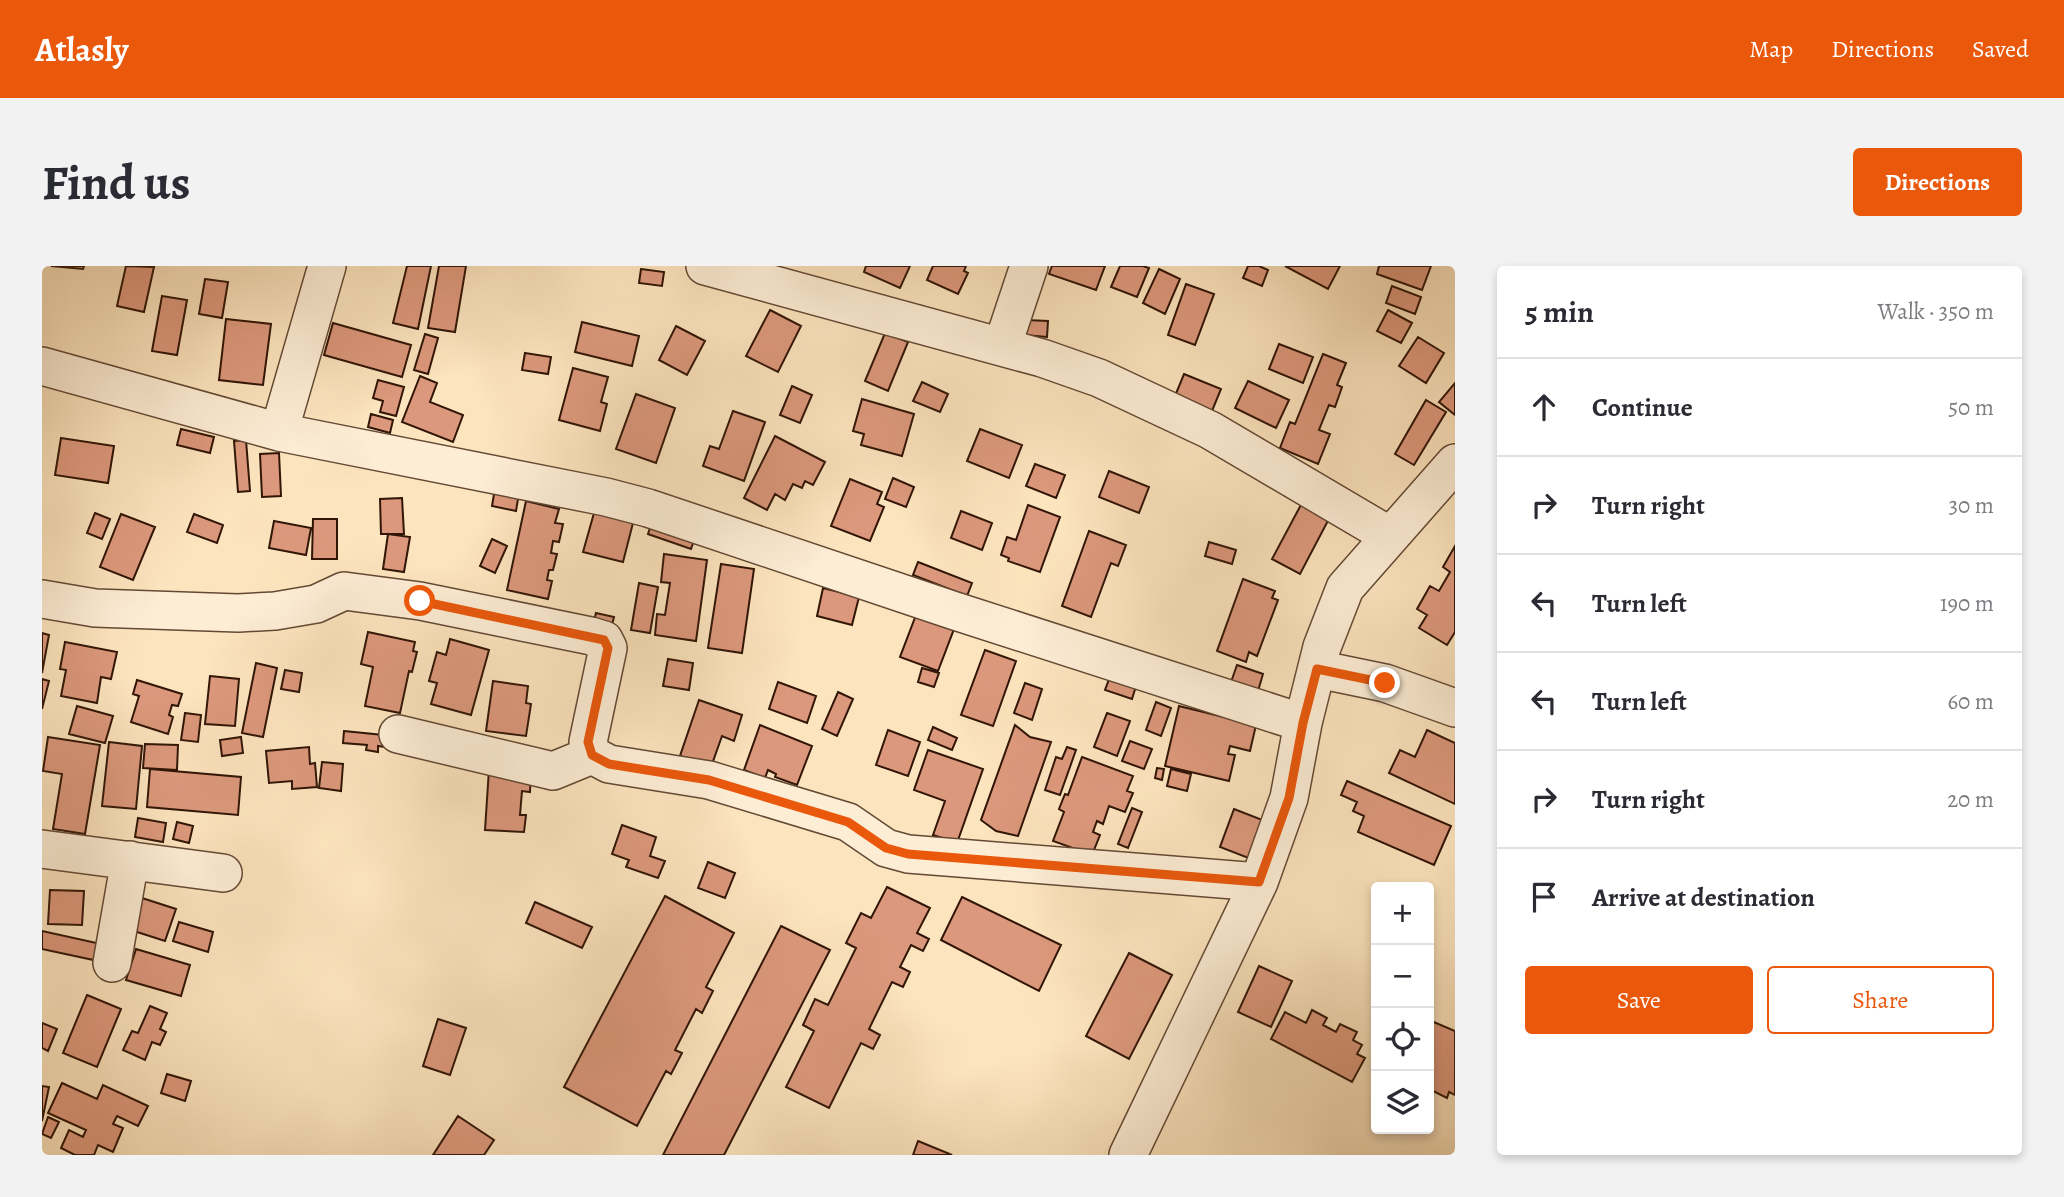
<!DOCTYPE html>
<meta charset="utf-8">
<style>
:root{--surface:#fff;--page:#f2f2f3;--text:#2b2b33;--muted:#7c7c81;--line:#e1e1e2;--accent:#ea580c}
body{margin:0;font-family:Alegreya,serif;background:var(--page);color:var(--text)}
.controls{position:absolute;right:21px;bottom:21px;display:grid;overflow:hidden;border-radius:7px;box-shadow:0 4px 10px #0003}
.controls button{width:63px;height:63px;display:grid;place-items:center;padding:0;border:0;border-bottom:2px solid var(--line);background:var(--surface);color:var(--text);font:35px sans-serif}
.stop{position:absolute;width:21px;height:21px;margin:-16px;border:5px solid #ea580c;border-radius:50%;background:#fff}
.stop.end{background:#ea580c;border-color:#fff;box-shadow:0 2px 7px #0008}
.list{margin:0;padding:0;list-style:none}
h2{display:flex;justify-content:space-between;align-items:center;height:91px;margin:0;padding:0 28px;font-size:30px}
h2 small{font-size:23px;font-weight:400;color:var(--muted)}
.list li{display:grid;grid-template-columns:46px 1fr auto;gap:21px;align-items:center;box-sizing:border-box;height:98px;padding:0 28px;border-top:2px solid var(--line)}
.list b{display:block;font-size:26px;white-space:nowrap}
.list em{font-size:23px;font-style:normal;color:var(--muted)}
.actions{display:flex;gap:14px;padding:21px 28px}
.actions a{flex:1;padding:16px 0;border:2px solid var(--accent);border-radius:7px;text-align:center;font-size:24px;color:var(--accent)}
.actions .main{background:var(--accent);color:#fff}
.icon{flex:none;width:38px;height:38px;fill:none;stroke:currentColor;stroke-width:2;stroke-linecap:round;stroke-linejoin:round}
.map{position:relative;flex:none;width:1413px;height:889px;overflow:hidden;border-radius:7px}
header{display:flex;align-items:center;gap:42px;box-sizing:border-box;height:98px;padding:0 35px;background:var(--accent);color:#fff}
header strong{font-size:33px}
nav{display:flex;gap:38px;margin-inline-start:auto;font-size:24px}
.intro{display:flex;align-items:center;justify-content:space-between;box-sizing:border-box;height:168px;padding:0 42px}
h1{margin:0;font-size:49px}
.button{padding:18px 32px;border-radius:7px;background:var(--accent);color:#fff;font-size:24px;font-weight:700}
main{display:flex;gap:42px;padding:0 42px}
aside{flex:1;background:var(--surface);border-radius:7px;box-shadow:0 4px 10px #0003}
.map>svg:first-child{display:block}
</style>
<header>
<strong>Atlasly</strong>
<nav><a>Map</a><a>Directions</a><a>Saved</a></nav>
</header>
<div class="intro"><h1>Find us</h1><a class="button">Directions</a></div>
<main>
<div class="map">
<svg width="1413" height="889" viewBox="0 0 1413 889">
<rect width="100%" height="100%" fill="#fce4be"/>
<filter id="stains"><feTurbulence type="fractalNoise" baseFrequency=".00286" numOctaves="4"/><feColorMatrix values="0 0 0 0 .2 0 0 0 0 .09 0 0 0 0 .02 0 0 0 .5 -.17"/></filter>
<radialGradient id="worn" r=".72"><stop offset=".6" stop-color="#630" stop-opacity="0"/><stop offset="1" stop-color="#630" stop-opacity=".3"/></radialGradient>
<path fill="#dc987c" stroke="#311506" stroke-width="2" d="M 9,0 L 42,0 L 41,3 Z
M 84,0 L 112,1 L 102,46 L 75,40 Z
M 365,0 L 389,0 L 376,63 L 351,57 Z
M 397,0 L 424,0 L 413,66 L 386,62 Z
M 824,0 L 868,0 L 858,22 L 822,6 Z
M 891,0 L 924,0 L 922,5 L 926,7 L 916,28 L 885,14 Z
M 1010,0 L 1063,0 L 1054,24 L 1007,8 Z
M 1078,0 L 1101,0 L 1107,2 L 1095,31 L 1069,21 Z
M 1206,0 L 1217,0 L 1226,4 L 1220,20 L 1201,12 Z
M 1243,0 L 1298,0 L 1286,23 Z
M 1337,0 L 1389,0 L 1380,24 L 1335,8 Z
M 599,3 L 622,6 L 620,20 L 597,17 Z
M 1117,3 L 1138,13 L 1123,48 L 1101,37 Z
M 163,13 L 186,16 L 180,52 L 157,48 Z
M 1144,18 L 1172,28 L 1153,79 L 1126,69 Z
M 1350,20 L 1379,31 L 1373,48 L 1344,37 Z
M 120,30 L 145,34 L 135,89 L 110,85 Z
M 728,44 L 759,60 L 736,106 L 704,90 Z
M 1346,44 L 1370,57 L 1359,77 L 1335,65 Z
M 184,53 L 229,58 L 221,119 L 177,114 Z
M 984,54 L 1006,55 L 1005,71 L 983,69 Z
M 540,56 L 597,70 L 590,100 L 533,86 Z
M 291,57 L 369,79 L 360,111 L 282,89 Z
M 634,60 L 663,75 L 645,109 L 617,94 Z
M 843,67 L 866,76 L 846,125 L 823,115 Z
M 383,68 L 396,72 L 386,108 L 372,104 Z
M 1376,71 L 1402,87 L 1384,117 L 1357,100 Z
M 1237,78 L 1271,91 L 1261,117 L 1227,103 Z
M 483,87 L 509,91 L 506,108 L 480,104 Z
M 1281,88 L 1304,97 L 1295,119 L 1300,121 L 1293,141 L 1287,139 L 1277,164 L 1288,168 L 1276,198 L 1238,182 L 1248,156 L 1253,158 Z
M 531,102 L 566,111 L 559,136 L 565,138 L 558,165 L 517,154 Z
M 1142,108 L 1179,123 L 1170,145 L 1133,130 Z
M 378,110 L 395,117 L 388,136 L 421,149 L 411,176 L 360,156 Z
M 336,114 L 362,121 L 354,150 L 338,146 L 341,135 L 331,132 Z
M 1206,115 L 1247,134 L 1234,162 L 1193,142 Z
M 880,116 L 906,128 L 898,146 L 871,135 Z
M 1413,117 L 1413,149 L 1397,136 Z
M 750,120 L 770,129 L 758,157 L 738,149 Z
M 594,128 L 633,142 L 614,197 L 574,183 Z
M 820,133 L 872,148 L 860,190 L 819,179 L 822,168 L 811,165 Z
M 1384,134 L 1404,146 L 1372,199 L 1353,188 Z
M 691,145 L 723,156 L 702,215 L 661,200 L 668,180 L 677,183 Z
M 329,148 L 351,154 L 348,167 L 326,161 Z
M 139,163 L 172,171 L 168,187 L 135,179 Z
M 938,163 L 980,179 L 967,212 L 925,195 Z
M 733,170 L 783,196 L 771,219 L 763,215 L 760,222 L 751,218 L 743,234 L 733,228 L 725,244 L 702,232 Z
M 19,172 L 72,180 L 66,217 L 13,209 Z
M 204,174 L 208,225 L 196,226 L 192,175 Z
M 237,187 L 239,230 L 220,231 L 218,188 Z
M 993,198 L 1023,209 L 1014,232 L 984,220 Z
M 1067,205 L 1107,221 L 1097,247 L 1057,231 Z
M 851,212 L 872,221 L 864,241 L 843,233 Z
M 808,213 L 840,226 L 835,238 L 842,241 L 828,275 L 789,260 Z
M 453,222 L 477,227 L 474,245 L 450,240 Z
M 360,232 L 362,268 L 339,268 L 338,233 Z
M 484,235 L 517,243 L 513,257 L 521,258 L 517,276 L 511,275 L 509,287 L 515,288 L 511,304 L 507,304 L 505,314 L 510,315 L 506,333 L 465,324 Z
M 1261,235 L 1289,249 L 1258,308 L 1230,293 Z
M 986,239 L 1018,251 L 998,306 L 966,295 L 967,292 L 959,289 L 965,271 L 974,274 Z
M 919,245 L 950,257 L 940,284 L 909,272 Z
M 53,247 L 68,253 L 60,273 L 45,267 Z
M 552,247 L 591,257 L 581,296 L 541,286 Z
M 79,248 L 113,261 L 91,314 L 58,301 Z
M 152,248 L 181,259 L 175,277 L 145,266 Z
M 611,252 L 655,266 L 649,283 L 606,268 Z
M 271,253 L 295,253 L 295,293 L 270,293 Z
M 232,255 L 269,262 L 264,289 L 227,282 Z
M 1047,265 L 1084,279 L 1076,300 L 1069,297 L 1049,351 L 1020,340 Z
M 346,268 L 368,271 L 362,306 L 341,303 Z
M 450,273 L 465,280 L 453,307 L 438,300 Z
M 1167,276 L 1194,284 L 1190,298 L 1163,290 Z
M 1413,280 L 1413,366 L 1405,379 L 1377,362 L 1385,349 L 1375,343 L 1388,320 L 1397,325 L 1408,306 L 1401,301 Z
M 622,288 L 665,294 L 654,375 L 613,369 L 615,348 L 623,349 L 628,317 L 619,316 Z
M 876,296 L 930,317 L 925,330 L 871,309 Z
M 679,298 L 712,303 L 700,387 L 666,382 Z
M 1201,313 L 1233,325 L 1230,332 L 1236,334 L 1215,390 L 1207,386 L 1204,396 L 1175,385 Z
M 597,317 L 616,321 L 608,367 L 589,364 Z
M 781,322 L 817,331 L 810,359 L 775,350 Z
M 554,347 L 572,351 L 569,363 L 551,359 Z
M 874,349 L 912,363 L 896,405 L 858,391 Z
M 326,366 L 373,376 L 371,385 L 375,386 L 370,406 L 367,405 L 358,447 L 323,440 L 331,401 L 319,398 Z
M 0,367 L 7,369 L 0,407 Z
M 408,373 L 447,384 L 429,449 L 389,438 L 395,417 L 387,415 L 395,386 L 404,389 Z
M 23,376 L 75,386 L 69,413 L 59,411 L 55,437 L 19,430 L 24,404 L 18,403 Z
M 943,384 L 974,395 L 951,460 L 919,449 Z
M 626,393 L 651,397 L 647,424 L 621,420 Z
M 214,397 L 235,402 L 221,471 L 200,467 Z
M 1195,399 L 1221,408 L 1216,425 L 1189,416 Z
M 880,402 L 897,407 L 892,421 L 876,416 Z
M 243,404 L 260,407 L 257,426 L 239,423 Z
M 1069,408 L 1095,417 L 1090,433 L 1063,424 Z
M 168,410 L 197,413 L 193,460 L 163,458 Z
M 0,413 L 7,415 L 0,443 Z
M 95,414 L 140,428 L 136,440 L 130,439 L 127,449 L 131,451 L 126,468 L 89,456 L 97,430 L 91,428 Z
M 451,415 L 486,420 L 484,437 L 489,438 L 484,470 L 444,465 Z
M 736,416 L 774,430 L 765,457 L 727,443 Z
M 983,417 L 1000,423 L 990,454 L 972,447 Z
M 796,426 L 811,433 L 795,470 L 780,463 Z
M 657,434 L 700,449 L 692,475 L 680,470 L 669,501 L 638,490 Z
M 1114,436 L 1129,442 L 1119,470 L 1104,464 Z
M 35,440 L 71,450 L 63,477 L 27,468 Z
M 1137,440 L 1214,459 L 1208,485 L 1188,480 L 1186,488 L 1193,489 L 1187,515 L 1123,500 Z
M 143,447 L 159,449 L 156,476 L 139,474 Z
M 1065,447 L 1088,455 L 1075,490 L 1052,481 Z
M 718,459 L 770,480 L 755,519 L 733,511 L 734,508 L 726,504 L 723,512 L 702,504 Z
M 973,459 L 988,471 L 1009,476 L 976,570 L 954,565 L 939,554 Z
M 891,461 L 915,472 L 910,484 L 886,474 Z
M 846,464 L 878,476 L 866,510 L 834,499 Z
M 1385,464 L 1413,477 L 1413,538 L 1347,507 L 1358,484 L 1373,491 Z
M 302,465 L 351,470 L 350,482 L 336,480 L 336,486 L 324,484 L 325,479 L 301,477 Z
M 6,471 L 58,479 L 43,568 L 11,563 L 20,508 L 1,505 Z
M 199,471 L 201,487 L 180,490 L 178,474 Z
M 1088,475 L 1110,483 L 1102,503 L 1080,495 Z
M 67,476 L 100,480 L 94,543 L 60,540 Z
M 103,478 L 136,479 L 135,504 L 101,502 Z
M 267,481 L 268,498 L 273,497 L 275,521 L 250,523 L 250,515 L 227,517 L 224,485 Z
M 1025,481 L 1034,484 L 1018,529 L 1003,524 L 1014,491 L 1020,493 Z
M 886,484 L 941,503 L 915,577 L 891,569 L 903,535 L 872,524 Z
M 1040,491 L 1091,510 L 1085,525 L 1091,527 L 1083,546 L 1067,540 L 1061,558 L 1055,555 L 1051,566 L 1058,569 L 1050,589 L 1011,575 L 1022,546 L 1017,543 L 1023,528 L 1026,529 Z
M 280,496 L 301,498 L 299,525 L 277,522 Z
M 1115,502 L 1122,503 L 1120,514 L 1113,512 Z
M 108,503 L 199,511 L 196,549 L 105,541 Z
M 447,503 L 489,505 L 488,526 L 480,525 L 478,549 L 484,549 L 482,566 L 443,564 Z
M 1129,503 L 1149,508 L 1145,525 L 1125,520 Z
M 1305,515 L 1409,560 L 1392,599 L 1316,566 L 1322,550 L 1311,545 L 1315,536 L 1299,529 Z
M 1090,542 L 1100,546 L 1086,582 L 1076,578 Z
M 1192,543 L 1223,555 L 1209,593 L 1178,581 Z
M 96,552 L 124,557 L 121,576 L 93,571 Z
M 135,556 L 151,560 L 147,577 L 131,573 Z
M 580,559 L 614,571 L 608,590 L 623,595 L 616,612 L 584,601 L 587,594 L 570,588 Z
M 666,596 L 693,607 L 683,632 L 656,622 Z
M 845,621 L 888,642 L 875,667 L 887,673 L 881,685 L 869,679 L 858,701 L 868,706 L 861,721 L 850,716 L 827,763 L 838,769 L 831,783 L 819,777 L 787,842 L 744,821 L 772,765 L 761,759 L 773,733 L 786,739 L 814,682 L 804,677 L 819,647 L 829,652 Z
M 8,624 L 42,625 L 40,659 L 6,658 Z
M 623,630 L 692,667 L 664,721 L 671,725 L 660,747 L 654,743 L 633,784 L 640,787 L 629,808 L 624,805 L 595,860 L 522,821 Z
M 920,631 L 1019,679 L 997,725 L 899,674 Z
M 100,632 L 134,643 L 123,675 L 89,664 Z
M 493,636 L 550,661 L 540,682 L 484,657 Z
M 137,656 L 171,666 L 166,686 L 131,675 Z
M 739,660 L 788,684 L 682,889 L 621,889 Z
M 0,665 L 59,678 L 56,695 L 0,683 Z
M 94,683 L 148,699 L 139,730 L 84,714 Z
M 1087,687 L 1130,709 L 1087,793 L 1044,770 Z
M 1217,700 L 1250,715 L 1229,761 L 1196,746 Z
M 45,729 L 79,743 L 55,801 L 21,787 Z
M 108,740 L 125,747 L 118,763 L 124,766 L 118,779 L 110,776 L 103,794 L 81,784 L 90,765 L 96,767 Z
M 1270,744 L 1285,752 L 1281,759 L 1294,766 L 1298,758 L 1315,766 L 1311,774 L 1320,779 L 1315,788 L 1323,792 L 1310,816 L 1229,773 L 1243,746 L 1264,757 Z
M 396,753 L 424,762 L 408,809 L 381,800 Z
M 1387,754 L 1413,765 L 1413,829 L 1407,826 L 1405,832 L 1387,823 Z
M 0,757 L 15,763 L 6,785 L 0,782 Z
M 125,808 L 149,815 L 143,835 L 119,827 Z
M 20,817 L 55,833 L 61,819 L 106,840 L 96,860 L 75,850 L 71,858 L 81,862 L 71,886 L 56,879 L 52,889 L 33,889 L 19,882 L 27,864 L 41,871 L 44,864 L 6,847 Z
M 0,820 L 7,821 L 0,855 Z
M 416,850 L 452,874 L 442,889 L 391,889 Z
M 6,851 L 17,856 L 9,872 L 0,868 Z
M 876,875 L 910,889 L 871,889 Z"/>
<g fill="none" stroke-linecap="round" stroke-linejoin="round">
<g stroke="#644934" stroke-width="40">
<path id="minor" d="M 663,0 L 1000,92 L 1057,112 L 1168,164 L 1348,270
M 960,81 L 987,0
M 0,100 L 237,166 L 564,231 L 606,242 L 910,344 L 1261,457
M 237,166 L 285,0
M 0,333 L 53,342 L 196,347 L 233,345 L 274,338 L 302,325 L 378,335 L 549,370 L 562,374 L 566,382 L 546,476 L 550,489 L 567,498 L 667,514 L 806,556 L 844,582 L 866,588 L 1217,616
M 1275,403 L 1343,417 L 1413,442
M 356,468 L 511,505 L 550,489
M 0,583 L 181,607
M 70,697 L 88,594
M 1086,889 L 1217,616 L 1247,532 L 1261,457 L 1280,381 L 1303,322 L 1413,197"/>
</g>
<use href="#minor" stroke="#fdedd5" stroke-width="37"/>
</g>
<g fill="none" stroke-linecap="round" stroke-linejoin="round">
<path stroke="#ea580c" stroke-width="9" d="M 378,335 L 562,374 L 566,382 L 546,476 L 550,489 L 567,498 L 667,514 L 806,556 L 844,582 L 866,588 L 1217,616 L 1247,532 L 1261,457 L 1275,403 L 1343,417"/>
</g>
<rect width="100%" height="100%" filter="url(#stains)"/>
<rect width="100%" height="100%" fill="url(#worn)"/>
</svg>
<div class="controls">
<button>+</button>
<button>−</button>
<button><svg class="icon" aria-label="locate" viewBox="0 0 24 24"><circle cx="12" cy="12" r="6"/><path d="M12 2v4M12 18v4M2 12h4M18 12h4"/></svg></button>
<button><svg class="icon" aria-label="layers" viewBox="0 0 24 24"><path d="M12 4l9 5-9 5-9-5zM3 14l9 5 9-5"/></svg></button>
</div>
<div class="stop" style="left:378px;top:335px"></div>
<div class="stop end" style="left:1343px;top:417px"></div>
</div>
<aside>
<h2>5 min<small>Walk · 350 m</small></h2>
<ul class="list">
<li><svg class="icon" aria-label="ahead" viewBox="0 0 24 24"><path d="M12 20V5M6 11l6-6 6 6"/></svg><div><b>Continue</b></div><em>50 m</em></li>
<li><svg class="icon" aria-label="right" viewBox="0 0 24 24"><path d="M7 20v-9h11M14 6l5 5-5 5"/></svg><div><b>Turn right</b></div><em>30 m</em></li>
<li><svg class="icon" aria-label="left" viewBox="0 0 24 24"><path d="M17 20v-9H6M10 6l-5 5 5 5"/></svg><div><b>Turn left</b></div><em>190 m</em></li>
<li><svg class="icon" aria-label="left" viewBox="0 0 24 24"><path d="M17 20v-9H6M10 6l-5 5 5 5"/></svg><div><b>Turn left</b></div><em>60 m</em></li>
<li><svg class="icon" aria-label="right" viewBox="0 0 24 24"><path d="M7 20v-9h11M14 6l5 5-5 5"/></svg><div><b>Turn right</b></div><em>20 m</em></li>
<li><svg class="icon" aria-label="arrive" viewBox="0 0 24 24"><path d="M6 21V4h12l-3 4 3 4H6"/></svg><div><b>Arrive at destination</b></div></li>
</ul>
<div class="actions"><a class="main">Save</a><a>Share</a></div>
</aside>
</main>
